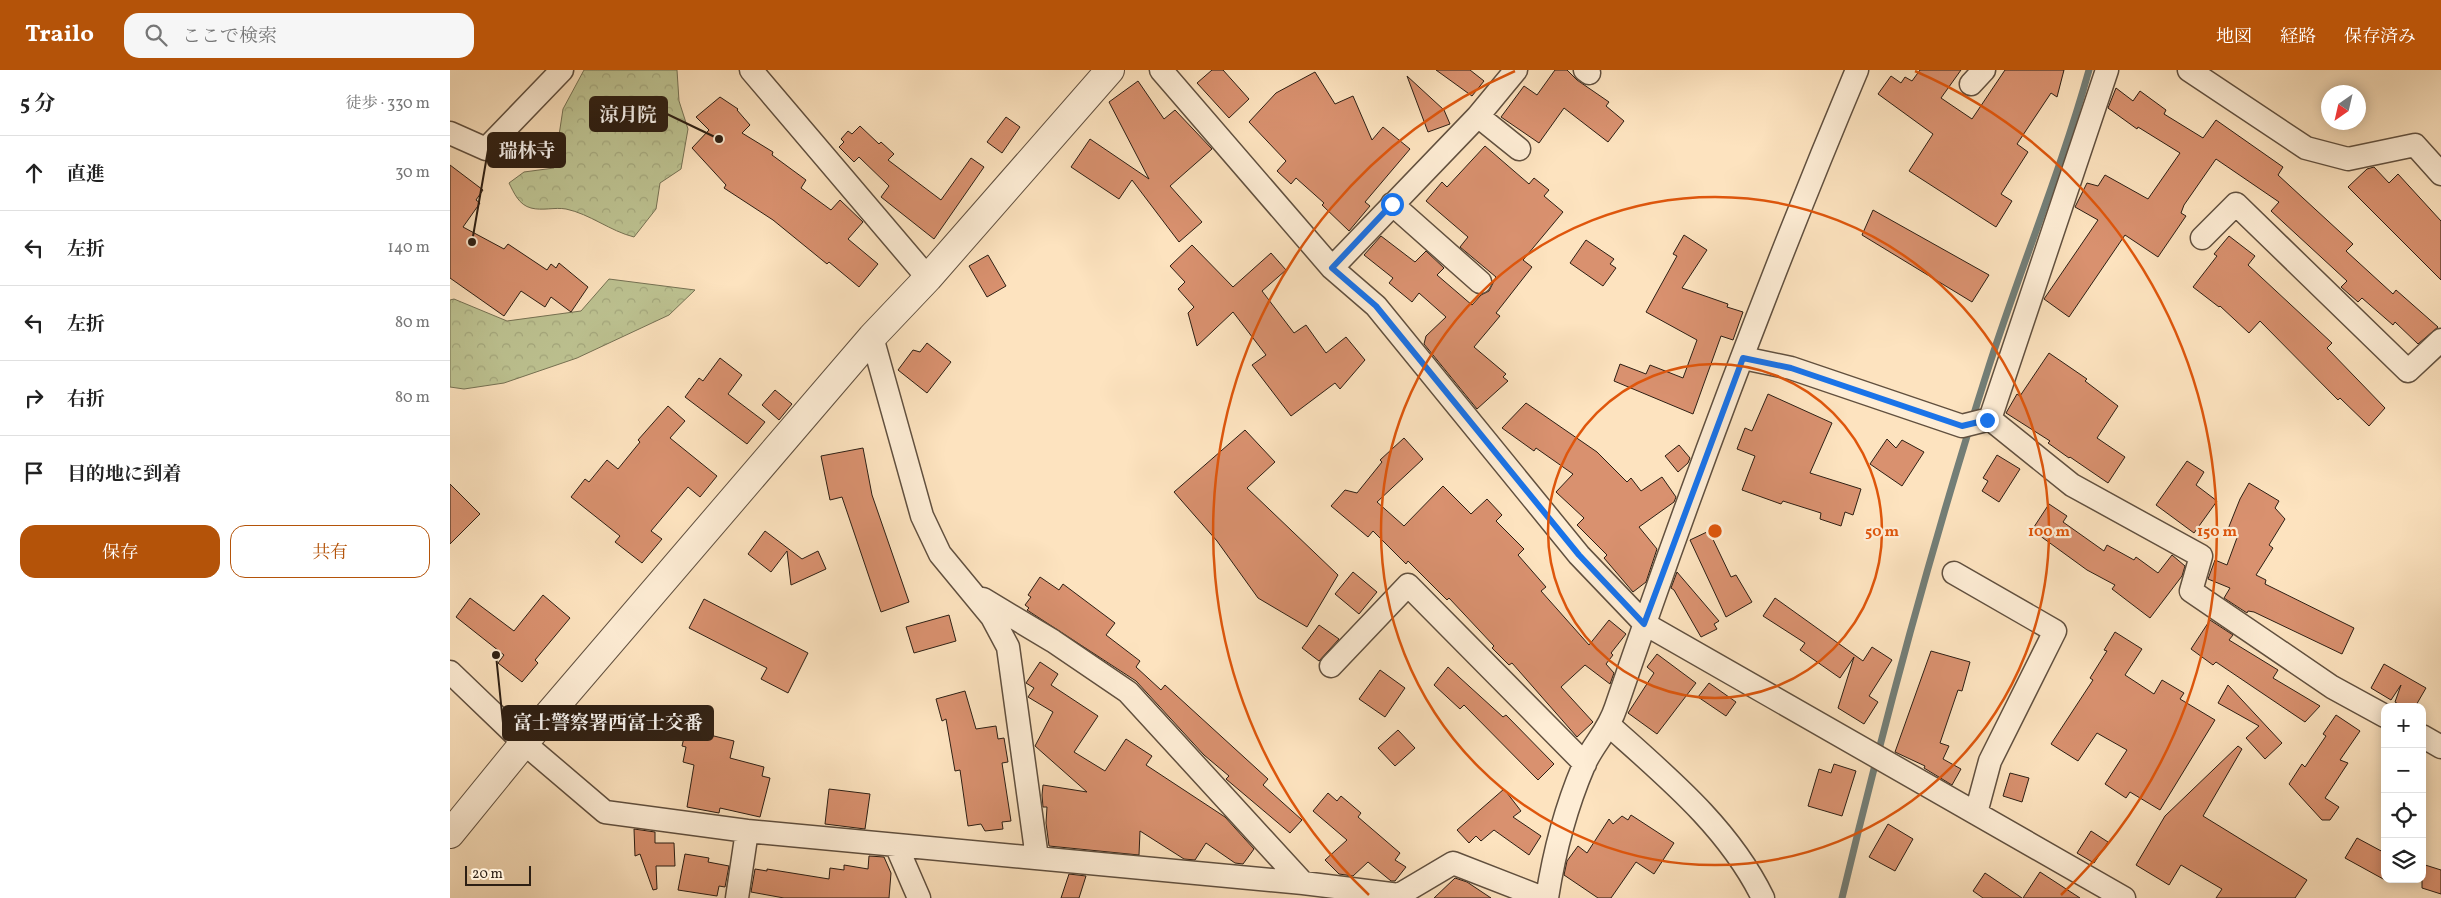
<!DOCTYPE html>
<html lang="ja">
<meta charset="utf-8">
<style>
:root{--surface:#fff;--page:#f6f6f6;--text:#222;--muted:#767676;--line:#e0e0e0;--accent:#b45309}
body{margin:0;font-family:Vollkorn,"Noto Serif JP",serif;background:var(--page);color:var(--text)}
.controls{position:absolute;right:15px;bottom:15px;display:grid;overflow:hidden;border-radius:10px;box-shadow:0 2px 12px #0003}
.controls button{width:45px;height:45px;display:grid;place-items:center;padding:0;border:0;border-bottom:1px solid var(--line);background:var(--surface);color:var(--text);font:25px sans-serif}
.compass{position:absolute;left:1871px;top:15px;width:45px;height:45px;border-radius:50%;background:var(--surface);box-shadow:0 2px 12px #0003;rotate:214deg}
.scale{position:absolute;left:15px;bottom:12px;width:66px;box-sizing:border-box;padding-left:5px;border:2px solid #2d1f14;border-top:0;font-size:14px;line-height:18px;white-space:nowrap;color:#2d1f14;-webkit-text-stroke:4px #feedd5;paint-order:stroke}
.stop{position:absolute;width:15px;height:15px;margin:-11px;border:4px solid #1a73e8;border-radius:50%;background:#fff}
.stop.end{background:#1a73e8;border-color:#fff;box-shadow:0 1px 5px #0008}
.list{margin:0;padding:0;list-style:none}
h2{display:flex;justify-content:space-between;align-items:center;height:65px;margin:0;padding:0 20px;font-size:21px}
h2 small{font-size:16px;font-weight:400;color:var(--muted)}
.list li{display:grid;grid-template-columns:32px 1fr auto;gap:15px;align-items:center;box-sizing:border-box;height:75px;padding:0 20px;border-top:1px solid var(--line)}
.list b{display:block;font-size:19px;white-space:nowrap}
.list em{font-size:16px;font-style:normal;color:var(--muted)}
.actions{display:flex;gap:10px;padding:15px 20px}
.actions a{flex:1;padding:11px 0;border:1px solid var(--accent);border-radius:15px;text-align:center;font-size:18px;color:var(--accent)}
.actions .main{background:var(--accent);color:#fff}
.icon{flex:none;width:28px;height:28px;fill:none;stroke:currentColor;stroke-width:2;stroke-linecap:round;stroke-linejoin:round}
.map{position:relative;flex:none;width:1991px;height:828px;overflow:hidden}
header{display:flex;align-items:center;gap:30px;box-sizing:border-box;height:70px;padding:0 25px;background:var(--accent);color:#fff}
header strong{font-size:24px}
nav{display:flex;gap:28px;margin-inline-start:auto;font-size:18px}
.search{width:350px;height:45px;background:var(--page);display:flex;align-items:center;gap:12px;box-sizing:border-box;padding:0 18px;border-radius:15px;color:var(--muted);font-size:19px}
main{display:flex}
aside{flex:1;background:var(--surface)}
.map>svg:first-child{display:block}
</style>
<header>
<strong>Trailo</strong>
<div class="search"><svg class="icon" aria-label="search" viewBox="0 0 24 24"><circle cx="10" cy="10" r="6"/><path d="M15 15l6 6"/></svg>ここで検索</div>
<nav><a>地図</a><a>経路</a><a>保存済み</a></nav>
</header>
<main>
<aside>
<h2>5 分<small>徒歩 · 330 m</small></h2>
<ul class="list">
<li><svg class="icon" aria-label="ahead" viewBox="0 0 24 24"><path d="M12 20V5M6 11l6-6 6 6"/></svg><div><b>直進</b></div><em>30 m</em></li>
<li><svg class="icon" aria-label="left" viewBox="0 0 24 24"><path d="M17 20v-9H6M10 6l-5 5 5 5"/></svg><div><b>左折</b></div><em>140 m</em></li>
<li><svg class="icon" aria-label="left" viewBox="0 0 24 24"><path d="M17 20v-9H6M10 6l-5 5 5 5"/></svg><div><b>左折</b></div><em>80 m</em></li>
<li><svg class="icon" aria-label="right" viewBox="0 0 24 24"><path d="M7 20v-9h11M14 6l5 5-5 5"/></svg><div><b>右折</b></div><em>80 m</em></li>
<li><svg class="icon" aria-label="arrive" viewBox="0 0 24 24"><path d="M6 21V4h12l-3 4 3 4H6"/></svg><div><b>目的地に到着</b></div></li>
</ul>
<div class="actions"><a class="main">保存</a><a>共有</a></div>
</aside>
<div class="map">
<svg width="1991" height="828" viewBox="0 0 1991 828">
<defs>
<pattern id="forest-crowns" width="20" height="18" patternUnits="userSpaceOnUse" patternTransform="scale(1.25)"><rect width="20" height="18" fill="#bec493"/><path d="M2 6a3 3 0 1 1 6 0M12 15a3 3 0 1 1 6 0" fill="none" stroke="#a4a87e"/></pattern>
</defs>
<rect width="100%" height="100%" fill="#fde3bf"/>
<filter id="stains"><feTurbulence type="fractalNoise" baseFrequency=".004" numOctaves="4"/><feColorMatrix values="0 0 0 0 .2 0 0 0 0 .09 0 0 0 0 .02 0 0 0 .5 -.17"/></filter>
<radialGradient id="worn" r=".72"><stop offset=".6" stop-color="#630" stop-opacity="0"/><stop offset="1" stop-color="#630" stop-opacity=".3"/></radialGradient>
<path fill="url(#forest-crowns)" stroke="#767254" d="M 134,0 L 227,0 L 229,31 L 238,59 L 231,99 L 210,113 L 206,139 L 184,167 C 160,161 140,144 116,139 C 105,137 92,141 81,138 C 69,135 64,123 59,113 L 74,102 L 104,98 L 113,39 Z
M 159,209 L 245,220 L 219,245 L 127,288 L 54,313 L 14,319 L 0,317 L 0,230 L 4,229 L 57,251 L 131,241 Z"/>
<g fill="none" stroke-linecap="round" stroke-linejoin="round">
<path stroke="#737e77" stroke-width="7" d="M 1392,828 C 1435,649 1483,471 1539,296 C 1571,197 1611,100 1639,0"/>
</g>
<path fill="#d9916f" stroke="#2d1f14" d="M 762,0 L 773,0 L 799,29 L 779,48 L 747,13 Z
M 986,0 L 1020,0 L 1034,11 L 1022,26 Z
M 1105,0 L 1117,0 L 1127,10 L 1159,32 L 1156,36 L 1174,51 L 1158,72 L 1114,38 L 1089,73 L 1051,47 L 1074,16 L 1087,25 Z
M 1470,0 L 1511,0 L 1491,28 L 1522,49 L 1555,0 L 1614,0 L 1607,27 L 1601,23 L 1567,74 L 1578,82 L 1551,124 L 1562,131 L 1546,157 L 1459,101 L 1483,64 L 1428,24 L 1441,6 L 1451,13 L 1455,7 L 1462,11 Z
M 865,2 L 885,34 L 903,26 L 922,70 L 933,57 L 960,79 L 915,132 L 920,136 L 899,161 L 872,135 L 874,133 L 846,108 L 841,114 L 827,101 L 836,91 L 799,52 L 826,23 Z
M 957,6 L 994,40 L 1000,54 L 978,62 Z
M 688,11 L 714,49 L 725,40 L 762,79 L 720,116 L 752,152 L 729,172 L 682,110 L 669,129 L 621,97 L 640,69 L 699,109 L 659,32 Z
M 1666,18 L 1683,31 L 1690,21 L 1716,40 L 1714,44 L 1753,68 L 1766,50 L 1833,97 L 1828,105 L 1903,174 L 1896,181 L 1943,224 L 1946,220 L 1988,257 L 1968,274 L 1945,252 L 1943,255 L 1912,228 L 1908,232 L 1891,217 L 1897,211 L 1821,141 L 1829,132 L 1766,89 L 1734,135 L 1731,143 L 1736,146 L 1708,187 L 1675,165 L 1619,247 L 1594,229 L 1648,150 L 1625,137 L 1637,113 L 1648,116 L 1655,105 L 1698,129 L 1730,83 L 1688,57 L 1687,59 L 1658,38 Z
M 270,27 L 288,39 L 287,40 L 300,55 L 292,63 L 323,82 L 322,85 L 356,110 L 351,118 L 381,140 L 390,130 L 413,152 L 398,169 L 428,194 L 409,217 L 379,192 L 377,194 L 323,150 L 274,118 L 276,115 L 242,78 L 259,60 L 246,47 Z
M 556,47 L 570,57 L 552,83 L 537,72 Z
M 410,56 L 429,74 L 431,72 L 444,84 L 438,90 L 491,130 L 521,88 L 534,97 L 484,169 L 431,127 L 439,116 L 409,87 L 404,92 L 389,77 L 394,72 L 391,69 L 398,61 L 402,64 Z
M 1035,76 L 1079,114 L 1084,108 L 1099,120 L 1094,126 L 1113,142 L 1073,190 L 1082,197 L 1046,243 L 1050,246 L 1024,277 L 1056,304 L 1053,307 L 1058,311 L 1027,339 L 974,274 L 976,266 L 996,247 L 969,223 L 962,232 L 939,213 L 943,208 L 914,185 L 931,166 L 965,192 L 976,181 L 994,198 L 987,205 L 1022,235 L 1031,225 L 1039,221 L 1046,207 L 1010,177 L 1018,167 L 976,131 L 992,112 L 997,117 Z
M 0,95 L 33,120 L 26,130 L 30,133 L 13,157 L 54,179 L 58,174 L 97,200 L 101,194 L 106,198 L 109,193 L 138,217 L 121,242 L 101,227 L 95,237 L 71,221 L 54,246 L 0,208 Z
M 1924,97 L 1939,113 L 1948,104 L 1991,151 L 1991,210 L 1898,117 L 1917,99 Z
M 1423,140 L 1539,205 L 1522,232 L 1412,165 Z
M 1234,165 L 1257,180 L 1232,218 L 1278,234 L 1277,237 L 1293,242 L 1283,270 L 1271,266 L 1243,344 L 1164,311 L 1170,294 L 1196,304 L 1200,295 L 1233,308 L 1247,270 L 1196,242 L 1227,186 L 1223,184 Z
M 1779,166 L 1805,186 L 1798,195 L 1882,273 L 1877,278 L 1935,338 L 1919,356 L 1890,328 L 1888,330 L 1810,251 L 1799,263 L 1770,236 L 1769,237 L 1743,217 L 1767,186 L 1764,184 Z
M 1136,170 L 1164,189 L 1160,194 L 1166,198 L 1153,216 L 1120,193 Z
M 742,175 L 783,217 L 821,183 L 836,200 L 812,221 L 844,263 L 856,255 L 876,283 L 896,267 L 915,290 L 890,319 L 885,313 L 841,346 L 802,295 L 816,285 L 783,242 L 747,276 L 738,243 L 744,237 L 728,219 L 735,212 L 720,196 Z
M 538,185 L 556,216 L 537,227 L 519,196 Z
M 477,273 L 501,292 L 477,323 L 448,300 L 463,280 L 470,282 Z
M 1599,283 L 1637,309 L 1635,311 L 1668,336 L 1647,368 L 1675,387 L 1658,413 L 1620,387 L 1619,388 L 1598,373 L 1600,371 L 1556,343 L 1567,324 L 1570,326 Z
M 270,288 L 292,305 L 278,324 L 315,352 L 297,374 L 235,327 L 249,308 L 253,311 Z
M 325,320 L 342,334 L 329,350 L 312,335 Z
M 1318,324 L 1382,353 L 1360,403 L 1411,419 L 1403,445 L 1395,442 L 1391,456 L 1370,449 L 1371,443 L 1333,431 L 1331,434 L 1292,420 L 1305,386 L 1287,379 L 1295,358 L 1302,361 Z
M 1076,333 L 1147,382 L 1177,412 L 1181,408 L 1191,421 L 1212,407 L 1226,427 L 1224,432 L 1189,457 L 1207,479 L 1196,512 L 1183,522 L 1154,488 L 1157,485 L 1127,455 L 1134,448 L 1106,422 L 1123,404 L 1086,378 L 1084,381 L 1052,358 Z
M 218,336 L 235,351 L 220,368 L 267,406 L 250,427 L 238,417 L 201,461 L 212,469 L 192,493 L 165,472 L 170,466 L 121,427 L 135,409 L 139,412 L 157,390 L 168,399 L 190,372 L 188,370 Z
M 795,360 L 825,392 L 797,418 L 888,505 L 857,557 L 808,528 L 767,471 L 724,422 Z
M 954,368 L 973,389 L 927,432 L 954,456 L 993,416 L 1021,444 L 1037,429 L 1052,445 L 1046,451 L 1074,479 L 1068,485 L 1096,517 L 1091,521 L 1139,575 L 1159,550 L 1176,564 L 1161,583 L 1163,585 L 1156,594 L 1164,603 L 1160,614 L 1135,595 L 1111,617 L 1143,652 L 1127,667 L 1062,593 L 1059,595 L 1042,578 L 1044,576 L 999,528 L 997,530 L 958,491 L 956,494 L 923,461 L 918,467 L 881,436 L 895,420 L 907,423 L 932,392 L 930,390 Z
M 1437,369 L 1446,378 L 1452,370 L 1474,382 L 1452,416 L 1420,394 Z
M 1229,375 L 1240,388 L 1238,393 L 1228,402 L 1215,386 Z
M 413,378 L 422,425 L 459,532 L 431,542 L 392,427 L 380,430 L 371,386 Z
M 1547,385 L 1570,399 L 1549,432 L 1532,421 L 1538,411 L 1533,408 Z
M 1737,391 L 1754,402 L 1746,415 L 1767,431 L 1744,463 L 1706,435 Z
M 1799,413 L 1829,431 L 1825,438 L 1835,449 L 1819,475 L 1823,478 L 1806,505 L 1816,510 L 1815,514 L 1904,558 L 1892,584 L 1804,542 L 1798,541 L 1797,543 L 1774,528 L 1780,518 L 1758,509 L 1765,490 L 1777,495 L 1788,465 L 1778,459 L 1790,429 Z
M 0,414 L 30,444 L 0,474 Z
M 1599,434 L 1617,446 L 1613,452 L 1654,481 L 1657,475 L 1684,490 L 1686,487 L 1708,503 L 1722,485 L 1735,496 L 1732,506 L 1700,548 L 1662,519 L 1665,515 L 1637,500 L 1582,460 Z
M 315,461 L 352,489 L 368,481 L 376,499 L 341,515 L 337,481 L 321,502 L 298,484 Z
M 1259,461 L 1281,507 L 1286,505 L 1302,532 L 1276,547 L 1240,470 Z
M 903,502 L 927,522 L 909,544 L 885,524 Z
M 1227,502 L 1269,551 L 1264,554 L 1267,559 L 1251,567 L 1224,520 L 1221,518 Z
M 590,507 L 609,520 L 613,514 L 665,553 L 656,565 L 690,591 L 686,597 L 711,620 L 715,615 L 818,709 L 813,715 L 852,750 L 840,763 L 776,709 L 779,706 L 754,685 L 686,611 L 577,540 L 579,538 L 575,535 L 581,527 L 578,525 Z
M 93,525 L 120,548 L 85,590 L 88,593 L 72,612 L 48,593 L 54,585 L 6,547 L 20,528 L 64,561 Z
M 1325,528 L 1413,591 L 1422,577 L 1442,590 L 1419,626 L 1428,632 L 1414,654 L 1388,638 L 1404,587 L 1390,608 L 1350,580 L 1355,573 L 1313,546 Z
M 254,529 L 358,583 L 338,623 L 311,609 L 317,598 L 239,558 Z
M 499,545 L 506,571 L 464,583 L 456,557 Z
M 1760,550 L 1783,565 L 1779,570 L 1828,600 L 1823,608 L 1870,636 L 1855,652 L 1766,592 L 1763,595 L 1741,579 Z
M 869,555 L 889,569 L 869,591 L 852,578 Z
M 1665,562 L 1692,579 L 1675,605 L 1704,624 L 1712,610 L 1734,623 L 1730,629 L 1765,650 L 1710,740 L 1680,722 L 1676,728 L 1655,714 L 1677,680 L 1647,663 L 1628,691 L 1601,674 L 1643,610 L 1640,608 L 1657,581 L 1654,580 Z
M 1481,581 L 1520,592 L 1512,621 L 1508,620 L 1490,673 L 1499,676 L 1493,689 L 1511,699 L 1502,715 L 1474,698 L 1475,696 L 1445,682 Z
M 1207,584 L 1246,613 L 1207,664 L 1178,643 L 1204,603 L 1197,597 Z
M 590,592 L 608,604 L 601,615 L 648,646 L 624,682 L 655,701 L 676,669 L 702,686 L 696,695 L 775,747 L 804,779 L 793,794 L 785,793 L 756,773 L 745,790 L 734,789 L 690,761 L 689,785 L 599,776 L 596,753 L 597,737 L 593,737 L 592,725 L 593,715 L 637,722 L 585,676 L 603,642 L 578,627 L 584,618 L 576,613 Z
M 1934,594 L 1976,618 L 1965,637 L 1953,637 L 1945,632 L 1951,615 L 1941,630 L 1921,618 Z
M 998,597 L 1053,647 L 1056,645 L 1104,694 L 1088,710 L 1014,635 L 1010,639 L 984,615 Z
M 930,600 L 955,618 L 935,647 L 909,629 Z
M 1259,613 L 1286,632 L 1276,646 L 1248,627 Z
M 1778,615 L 1832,673 L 1815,689 L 1796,668 L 1809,656 L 1768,633 Z
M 515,621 L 526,659 L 546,656 L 548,669 L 554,668 L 558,692 L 552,693 L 561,751 L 552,752 L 553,759 L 535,761 L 531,754 L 518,756 L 510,700 L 505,701 L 496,649 L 492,651 L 486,629 Z
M 1886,645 L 1910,661 L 1890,690 L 1898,693 L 1875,728 L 1889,737 L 1880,750 L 1872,750 L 1839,714 L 1852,694 L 1855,697 L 1876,666 L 1873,664 Z
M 236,659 L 284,671 L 280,688 L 314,697 L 312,706 L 320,708 L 310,747 L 270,738 L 269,743 L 237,737 L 244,695 L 233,692 L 236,677 L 232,676 Z
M 948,660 L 965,678 L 945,696 L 928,678 Z
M 1788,676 L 1792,679 L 1753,746 L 1857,810 L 1845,828 L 1766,828 L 1772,819 L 1731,795 L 1719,815 L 1686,795 L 1715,746 Z
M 1384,694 L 1406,701 L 1392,746 L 1358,736 L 1369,699 L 1381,703 Z
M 1560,703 L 1579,708 L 1572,732 L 1553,726 Z
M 379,719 L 420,724 L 415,759 L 375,754 Z
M 1054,719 L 1071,741 L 1063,747 L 1091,766 L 1079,785 L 1044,760 L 1031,771 L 1026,766 L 1019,773 L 1007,760 Z
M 878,723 L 887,731 L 891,726 L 911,743 L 908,747 L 950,783 L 945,790 L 956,797 L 945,811 L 941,811 L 918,792 L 903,806 L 889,804 L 875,790 L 897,770 L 863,741 Z
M 1181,745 L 1224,773 L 1204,804 L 1186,792 L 1161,828 L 1148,828 L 1114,805 L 1117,791 L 1128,776 L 1137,783 L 1159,749 L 1163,754 L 1172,746 L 1178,750 Z
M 1438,754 L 1463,769 L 1445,801 L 1419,787 Z
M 184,759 L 205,762 L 205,773 L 224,773 L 225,796 L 206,796 L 207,819 L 203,820 L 190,784 L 185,786 Z
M 1641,761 L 1658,772 L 1644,793 L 1627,783 Z
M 1907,768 L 1935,783 L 1935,810 L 1895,788 Z
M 235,784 L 259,788 L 258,792 L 279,796 L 275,817 L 269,816 L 267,826 L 228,820 Z
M 419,786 L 434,787 L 441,803 L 439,828 L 334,828 L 301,822 L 305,799 L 317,801 L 317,799 L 379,809 L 380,798 L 394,800 L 394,795 L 418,799 Z
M 1972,794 L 1991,800 L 1991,824 L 1972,818 Z
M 1590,802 L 1630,828 L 1573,828 Z
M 1535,803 L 1572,828 L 1533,828 L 1523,821 Z
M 619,804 L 636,806 L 629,828 L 611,828 Z
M 1005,808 L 1017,812 L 1041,828 L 984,828 Z"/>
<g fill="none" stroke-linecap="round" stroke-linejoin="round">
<g stroke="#61503f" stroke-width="25">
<path id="minor" d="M 301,0 L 478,208
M 711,0 L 882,198 L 926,236 L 1129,485 L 1195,554 L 1674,828
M 1135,0 L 1139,3
M 1739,0 L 1856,78 L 1898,89 L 1965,75 L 1991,104
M 1521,14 L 1534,0
M 1028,46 L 1069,79
M 0,63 L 36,79 L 112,0
M 942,134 L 1030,212
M 1752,168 L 1786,134 L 1958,301 L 1991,270
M 882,198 L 1028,46 L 1066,0
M 422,267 L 472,446 L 490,484 L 542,547 L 558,577 L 587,788
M 1293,288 L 1341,298 L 1512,356 L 1540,349 L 1622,415 L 1751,486 L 1741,521 L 1882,617 L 1935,646
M 1540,349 L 1657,0
M 1504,503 L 1605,561 L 1540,691 L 1526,743
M 533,529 L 603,571 L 678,622 L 853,813
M 881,596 L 958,515 L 1135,694
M 0,602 L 74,673 L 155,742 L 297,761 L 853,813 L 949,825 L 1003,793 L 1093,828
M 1160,656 C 1217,707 1279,758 1313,828
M 1972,666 L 1991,677
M 446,775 L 469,828
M 287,828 L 297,761
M 1097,828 C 1104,783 1116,737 1134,695 C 1143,674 1158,662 1166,637 C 1239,423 1319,209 1407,0"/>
</g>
<g stroke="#61503f" stroke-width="30">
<path id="tertiary" d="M 0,764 L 74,673 L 422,267 L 478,208 L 660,0"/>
</g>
<use href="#minor" stroke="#feedd5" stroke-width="22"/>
<use href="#tertiary" stroke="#feedd5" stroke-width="28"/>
</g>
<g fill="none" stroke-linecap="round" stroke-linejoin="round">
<path stroke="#1a73e8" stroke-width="6" d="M 942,134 L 882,198 L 926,236 L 1129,485 L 1194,554 L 1293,288 L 1341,298 L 1512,356 L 1537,350"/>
</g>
<g fill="none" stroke="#df560c" stroke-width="2.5">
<circle cx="1265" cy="461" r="167"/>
<circle cx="1265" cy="461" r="334"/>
<path d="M919 825A502 502 0 0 1 1065 1M1465 1A502 502 0 0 1 1611 825"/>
</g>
<circle cx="1265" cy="461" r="8" fill="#df560c" stroke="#feedd5" stroke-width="2.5"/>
<g font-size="15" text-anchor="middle" font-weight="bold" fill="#df560c" stroke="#feedd5" stroke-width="4.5" stroke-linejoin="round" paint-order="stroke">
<text x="1432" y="466">50 m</text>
<text x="1599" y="466">100 m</text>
<text x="1767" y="466">150 m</text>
</g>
<path fill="none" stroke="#2d1f14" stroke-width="2" d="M269 69L217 44M22 172L38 80M46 585L53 653"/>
<g fill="#2d1f14" stroke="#feedd5" stroke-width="2">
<circle cx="269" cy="69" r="5"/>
<circle cx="22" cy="172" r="5"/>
<circle cx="46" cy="585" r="5"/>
</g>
<g fill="#2d1f14" stroke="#2d1f14" stroke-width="2">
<rect x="140" y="27" width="77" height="34" rx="5"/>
<rect x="38" y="63" width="77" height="34" rx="5"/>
<rect x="53" y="636" width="210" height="34" rx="5"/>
</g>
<g font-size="19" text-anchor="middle" font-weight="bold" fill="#fff">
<text x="178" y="51">涼月院</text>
<text x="77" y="87">瑞林寺</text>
<text x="158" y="659">富士警察署西富士交番</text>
</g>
<rect width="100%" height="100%" filter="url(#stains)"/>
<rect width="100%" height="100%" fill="url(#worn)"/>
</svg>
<div class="controls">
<button>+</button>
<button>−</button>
<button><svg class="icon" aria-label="locate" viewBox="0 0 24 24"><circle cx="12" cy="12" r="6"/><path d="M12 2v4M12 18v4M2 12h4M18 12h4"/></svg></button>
<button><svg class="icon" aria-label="layers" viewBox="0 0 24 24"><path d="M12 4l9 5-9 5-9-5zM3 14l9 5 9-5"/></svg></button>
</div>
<svg class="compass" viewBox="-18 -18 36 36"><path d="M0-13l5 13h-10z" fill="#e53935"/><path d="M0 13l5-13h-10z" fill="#767676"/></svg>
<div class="scale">20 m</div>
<div class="stop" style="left:942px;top:134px"></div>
<div class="stop end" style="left:1537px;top:350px"></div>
</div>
</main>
